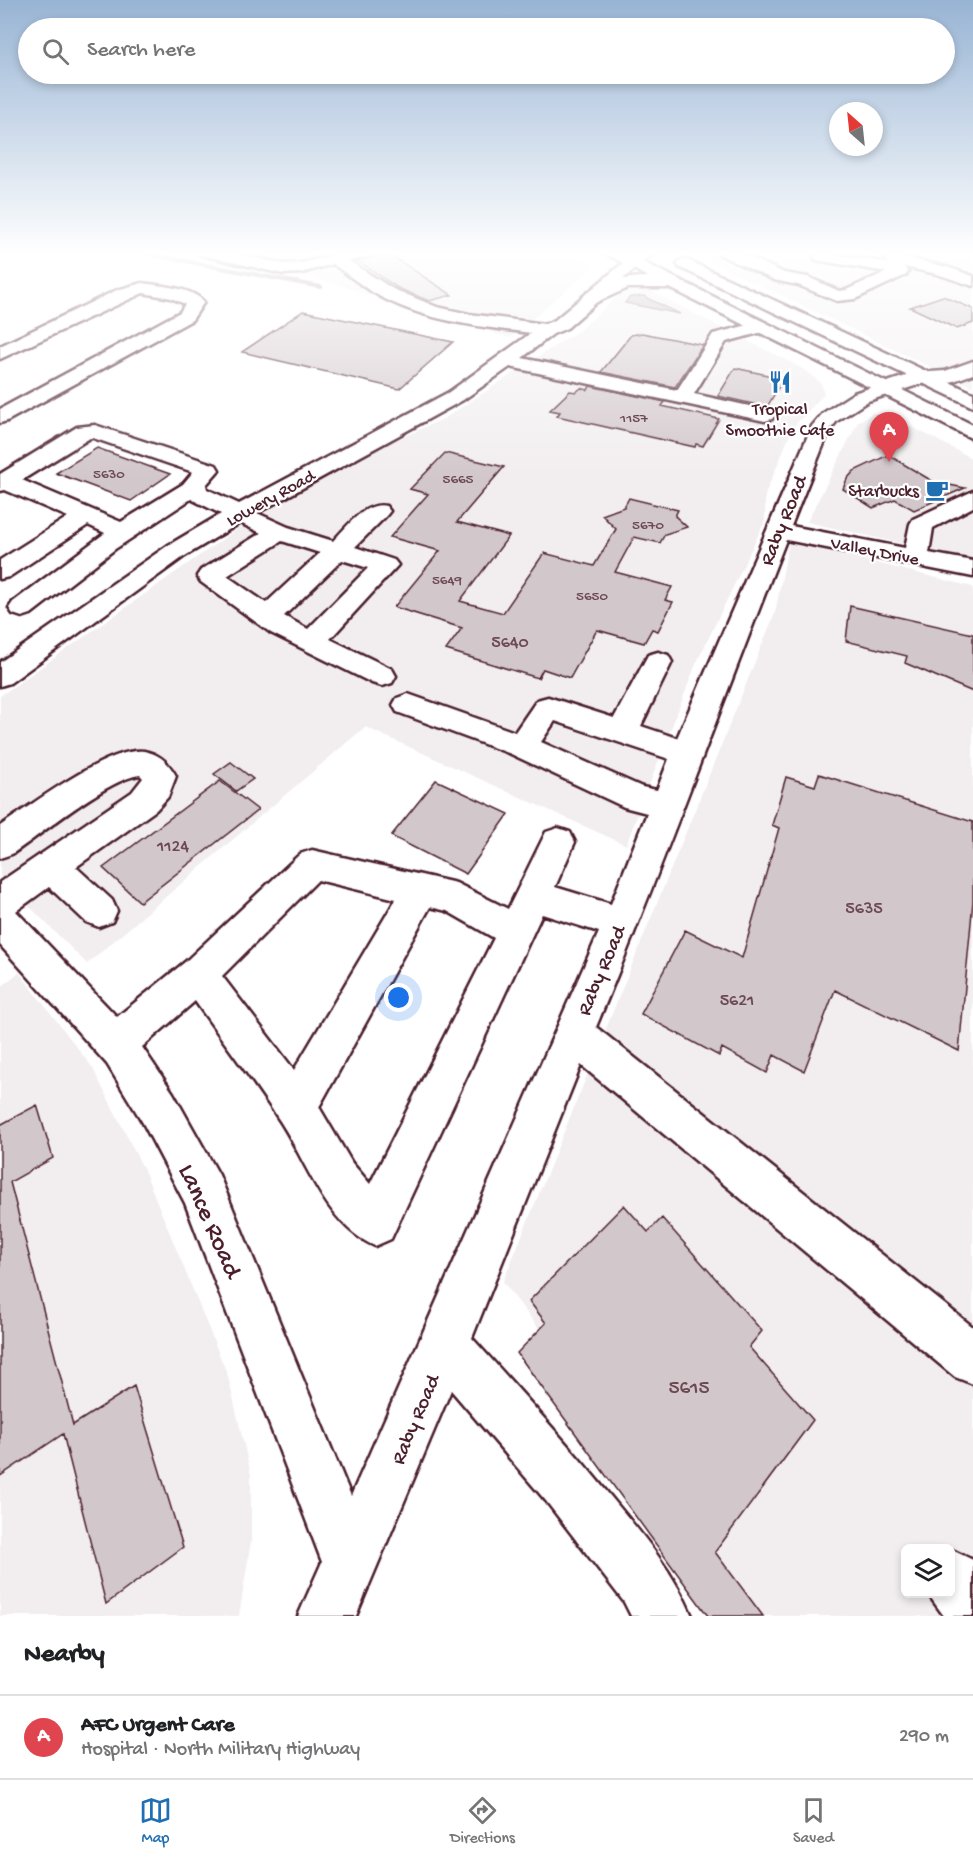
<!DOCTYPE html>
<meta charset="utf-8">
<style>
:root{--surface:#fff;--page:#f2f2f2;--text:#202124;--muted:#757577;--line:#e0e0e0;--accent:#1f6fb2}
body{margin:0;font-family:"Gochi Hand",sans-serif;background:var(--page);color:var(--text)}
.controls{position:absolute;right:18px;bottom:18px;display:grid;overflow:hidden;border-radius:9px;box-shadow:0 3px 9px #0003}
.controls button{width:54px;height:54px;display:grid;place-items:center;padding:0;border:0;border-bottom:2px solid var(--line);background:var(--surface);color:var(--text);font:30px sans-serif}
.compass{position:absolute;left:829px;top:102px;width:54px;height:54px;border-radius:50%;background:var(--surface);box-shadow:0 3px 9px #0003;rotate:333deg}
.you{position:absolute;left:399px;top:998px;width:21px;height:21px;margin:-15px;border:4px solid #fff;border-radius:50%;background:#1a73e8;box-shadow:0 0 0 9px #1a73e833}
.badge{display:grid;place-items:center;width:39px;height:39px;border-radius:50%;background:var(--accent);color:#fff;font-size:20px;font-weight:700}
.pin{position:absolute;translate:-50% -50px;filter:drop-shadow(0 2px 3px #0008)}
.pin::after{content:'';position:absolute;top:32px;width:21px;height:18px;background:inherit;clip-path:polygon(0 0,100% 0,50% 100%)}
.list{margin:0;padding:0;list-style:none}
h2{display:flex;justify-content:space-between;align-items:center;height:78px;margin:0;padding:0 24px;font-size:26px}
h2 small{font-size:20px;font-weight:400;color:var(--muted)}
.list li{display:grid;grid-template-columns:39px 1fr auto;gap:18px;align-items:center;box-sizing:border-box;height:84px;padding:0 24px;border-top:2px solid var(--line)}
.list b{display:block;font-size:22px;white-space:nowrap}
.list p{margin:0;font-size:20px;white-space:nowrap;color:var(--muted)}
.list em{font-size:20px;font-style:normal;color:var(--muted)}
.icon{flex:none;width:33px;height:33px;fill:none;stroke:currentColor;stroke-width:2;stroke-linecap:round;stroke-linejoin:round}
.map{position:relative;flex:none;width:973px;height:1616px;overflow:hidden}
.search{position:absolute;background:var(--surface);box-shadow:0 3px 9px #0003;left:18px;right:18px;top:18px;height:66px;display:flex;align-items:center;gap:15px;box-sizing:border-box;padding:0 21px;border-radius:33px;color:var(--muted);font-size:22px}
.sheet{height:162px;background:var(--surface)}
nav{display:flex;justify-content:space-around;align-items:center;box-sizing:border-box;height:84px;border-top:2px solid var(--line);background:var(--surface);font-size:16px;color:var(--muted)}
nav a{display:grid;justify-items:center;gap:3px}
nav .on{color:var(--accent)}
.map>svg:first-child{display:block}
</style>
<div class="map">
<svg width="973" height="1616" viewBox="0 0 973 1616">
<rect width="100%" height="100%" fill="#fff"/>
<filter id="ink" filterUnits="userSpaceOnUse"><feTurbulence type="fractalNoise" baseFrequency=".0167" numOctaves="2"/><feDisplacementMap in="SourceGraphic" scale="12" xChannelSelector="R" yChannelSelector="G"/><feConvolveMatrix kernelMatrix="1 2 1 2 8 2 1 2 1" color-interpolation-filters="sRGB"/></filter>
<g filter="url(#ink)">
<path fill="#f2eeef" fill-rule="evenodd" d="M 185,252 L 570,252 L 591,263 L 591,269 L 510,338 L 312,277 Z
M 693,252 L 973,252 L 973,387 L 694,254 Z
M 650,291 L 801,368 L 821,383 L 824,394 L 793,427 L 765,495 L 765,521 L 696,664 L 626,845 L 365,727 L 87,964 L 0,877 L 0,696 L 267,508 L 396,440 L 445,418 L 581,329 L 622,292 Z
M 872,413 L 895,418 L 973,459 L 973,560 L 807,522 L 858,422 Z
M 789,541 L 973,587 L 973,1616 L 759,1616 L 503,1282 L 775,613 ZM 906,1548 L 950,1548 L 950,1594 L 906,1594 Z
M 19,972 L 92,1067 L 144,1170 L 228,1376 L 251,1475 L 251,1541 L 239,1616 L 0,1616 L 0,988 Z"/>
<path fill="#c1b3b6" stroke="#91787e" stroke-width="1.5" d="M 644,296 L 649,299 L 680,314 L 625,303 L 630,297 Z"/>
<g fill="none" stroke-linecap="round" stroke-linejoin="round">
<path stroke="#91787e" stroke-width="4" d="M 138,252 L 321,287"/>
</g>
<path fill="#d2c7cb" stroke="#4a1f2b" stroke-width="1.5" d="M 387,253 L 452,295 L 429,301 L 398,288 L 358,261 Z
M 943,296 L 973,309 L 973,323 L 957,329 L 910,307 Z
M 303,311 L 356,322 L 453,342 L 399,389 L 242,352 Z
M 642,333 L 703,345 L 675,387 L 601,372 L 631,335 Z
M 735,368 L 772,376 L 770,379 L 782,381 L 767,407 L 718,396 Z
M 590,386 L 665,402 L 662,406 L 719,419 L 703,446 L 696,444 L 695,447 L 557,416 L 560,412 L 550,410 L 570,391 L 576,392 L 581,388 L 588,390 Z
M 97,448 L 170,474 L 131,501 L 56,473 Z
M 445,453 L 504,467 L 457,522 L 509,536 L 460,601 L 503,613 L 544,553 L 594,566 L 616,529 L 602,515 L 624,507 L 629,498 L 678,510 L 675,516 L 687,527 L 665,534 L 660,543 L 634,537 L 615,572 L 672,587 L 665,600 L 673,602 L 658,631 L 652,629 L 644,643 L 597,630 L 570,678 L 543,669 L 538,678 L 446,650 L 462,628 L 394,607 L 440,551 L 390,537 L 428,494 L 410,489 Z
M 888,455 L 934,482 L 965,488 L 914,510 L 895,499 L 873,508 L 843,489 L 847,479 L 854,471 Z
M 850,606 L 973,634 L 973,692 L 905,663 L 907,656 L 846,641 Z
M 231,762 L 253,779 L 236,791 L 214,774 Z
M 819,774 L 973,822 L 973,901 L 959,1051 L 835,990 L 804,1071 L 774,1055 L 767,1073 L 722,1048 L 719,1056 L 641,1014 L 685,930 L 742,958 L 779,828 L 772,825 L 786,777 L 815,786 Z
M 436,780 L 509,814 L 466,874 L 391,836 Z
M 220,781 L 258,810 L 140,902 L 103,868 Z
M 37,1105 L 53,1158 L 10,1182 L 73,1425 L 134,1386 L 183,1547 L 106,1604 L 63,1434 L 0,1476 L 0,1125 Z
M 624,1205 L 648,1232 L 662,1218 L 762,1331 L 749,1347 L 813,1420 L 715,1552 L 763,1616 L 708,1616 L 517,1353 L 546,1323 L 529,1301 Z"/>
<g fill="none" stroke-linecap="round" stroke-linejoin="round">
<g stroke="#4a1f2b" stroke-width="5">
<path id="minor" d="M 199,252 L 229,252 L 283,264 L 301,263 L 346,252 L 376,252 L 374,255 L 349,261 L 393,289 L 437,307 L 469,314 L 545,324 L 555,320 L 636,252 L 654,252 L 567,328 L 553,334 L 522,358 L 677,390 L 713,334 L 760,322 L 766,323 L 769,327 L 766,331 L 726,342 L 694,394 L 772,411 L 775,415 L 772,419 L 765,421 L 510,367 L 463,400 L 257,513 L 288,527 L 333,541 C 347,527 365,501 386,506 L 390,511 L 386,516 L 355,547 L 394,560 L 398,565 L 330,639 L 392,669 L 396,676 L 392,683 L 382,686 L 372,683 L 271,633 L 201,582 L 197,576 L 201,570 L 261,533 L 240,523 L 185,556 L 10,683 L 0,686 L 0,662 L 167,546 L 221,514 L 191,499 L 115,549 L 31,614 L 22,617 L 13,614 L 9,608 L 13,602 L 105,533 L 88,525 L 9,577 L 0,579 L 0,560 L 68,517 L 5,490 L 0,491 L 0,474 L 77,427 L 95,425 L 216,465 L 219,470 L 206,485 L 207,489 L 239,504 L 449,392 L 531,333 C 482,327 432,322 387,300 C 368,291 351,277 333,264 L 301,273 L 283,274 L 201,255 ZM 90,438 L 93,438 L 193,472 L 183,484 L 121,522 L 22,480 ZM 282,541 L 320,553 L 266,603 L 227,576 ZM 342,560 L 368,568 L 308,629 L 284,616 Z
M 718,252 L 739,252 L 784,273 L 808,277 L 839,291 L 846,290 L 886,272 L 816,260 L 814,257 L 816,254 L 822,252 L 888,263 L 886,260 L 888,257 L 894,255 L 947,267 L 973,276 L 973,286 L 937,274 L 904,267 L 908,272 L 906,275 L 855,299 L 837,301 L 798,285 L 774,280 L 720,255 Z
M 142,283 C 160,286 192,287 204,302 L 192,320 L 7,421 L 0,423 L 0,409 L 180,312 L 185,304 L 171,298 L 143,293 L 0,359 L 0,346 L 117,290 Z
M 973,361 L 973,374 L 948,383 L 924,383 L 868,401 L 837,421 L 829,431 L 791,526 L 905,548 L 910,524 L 913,519 L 973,491 L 973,507 L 933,528 L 929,553 L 973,561 L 973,577 L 786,540 C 722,702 663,866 596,1027 L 973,1327 L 973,1384 L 955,1377 L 581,1065 L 472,1338 C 521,1392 570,1446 616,1503 C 646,1539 674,1573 692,1616 L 631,1616 L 624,1602 L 546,1501 L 451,1390 L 356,1616 L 298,1616 L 322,1562 L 185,1203 L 143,1123 L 107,1064 L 0,945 L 0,882 L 132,792 L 143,778 L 140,775 C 107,779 42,834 12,854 L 0,858 L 0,826 C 30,806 109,746 144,751 C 160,754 169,763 176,776 L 168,797 L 156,810 L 76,867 L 112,900 L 117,911 L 112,922 L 99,927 L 86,922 L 49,887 L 16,911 L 117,1017 L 185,962 L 300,854 L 312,850 L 456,883 L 508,909 L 546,832 L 558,828 L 570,832 L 575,842 L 555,887 L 611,904 L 647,813 L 624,807 L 511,754 L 397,712 L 393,705 L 397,698 L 408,694 L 515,732 L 537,700 L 548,697 L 614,718 L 648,655 L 658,652 L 668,655 L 672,662 L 641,726 L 677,738 L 812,426 L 823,413 L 854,393 L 915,373 L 945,371 ZM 555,721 L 669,759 L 657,790 L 642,787 L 541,742 ZM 318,880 L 396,899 L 294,1070 L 222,976 ZM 430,907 L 447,911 L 494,938 L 370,1184 L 352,1163 L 319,1107 ZM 542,914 L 599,932 L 351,1496 L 219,1175 L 173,1093 L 142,1047 L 195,1001 C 223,1041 253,1080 280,1121 C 307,1162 326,1225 375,1246 L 391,1239 Z
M 950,1549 L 973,1560 L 973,1616 L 944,1616 L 928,1594 L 950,1594 Z"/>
</g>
<g stroke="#4a1f2b" stroke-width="5">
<path id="major" d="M 603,252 L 623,252 L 973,425 L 973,439 L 670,288 L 628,288 L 597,302 L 585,302 L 582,298 C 596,281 628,277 648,277 Z
M 685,259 L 973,393 L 973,407 L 679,267 L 677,264 L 679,261 Z"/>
</g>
<use href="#minor" fill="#fff" fill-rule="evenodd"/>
<use href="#major" fill="#fff" fill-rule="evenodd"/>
</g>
</g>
<linearGradient id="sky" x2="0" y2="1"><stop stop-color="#98b4d4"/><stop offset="0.53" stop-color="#fff"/><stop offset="1" stop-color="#fff" stop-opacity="0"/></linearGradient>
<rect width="973" height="478" fill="url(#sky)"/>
<defs>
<g id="restaurant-bare" transform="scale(1.8)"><path d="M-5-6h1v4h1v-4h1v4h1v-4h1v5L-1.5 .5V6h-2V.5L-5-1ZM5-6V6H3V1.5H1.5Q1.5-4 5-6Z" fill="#1f6fb2" stroke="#fff" stroke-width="2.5" paint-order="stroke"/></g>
<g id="cafe-bare" transform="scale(1.8)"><path d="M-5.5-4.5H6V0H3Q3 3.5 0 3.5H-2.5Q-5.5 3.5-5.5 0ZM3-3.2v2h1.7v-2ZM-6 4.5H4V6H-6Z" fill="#1f6fb2" stroke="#fff" stroke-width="2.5" paint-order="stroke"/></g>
</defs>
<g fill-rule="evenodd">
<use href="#restaurant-bare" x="780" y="382"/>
<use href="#cafe-bare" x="937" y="490"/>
</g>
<g text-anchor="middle" stroke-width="4.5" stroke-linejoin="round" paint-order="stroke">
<g font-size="15" fill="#6c4953">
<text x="634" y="422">1157</text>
<text x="109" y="478">5630</text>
<text x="458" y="483">5665</text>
<text x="648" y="529">5670</text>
<text x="447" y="584">5649</text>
<text x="592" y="600">5650</text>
</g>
<g font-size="18" fill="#4a1f2b" stroke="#fff">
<text x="780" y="414">Tropical<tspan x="780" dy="21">Smoothie Cafe</tspan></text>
<text x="919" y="496" text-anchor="end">Starbucks</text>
</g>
<g font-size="18" fill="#4a1f2b" stroke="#fff">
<text transform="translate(270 497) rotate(-29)" y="6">Lowery Road</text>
<text transform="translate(875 550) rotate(11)" y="6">Valley Drive</text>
</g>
<g font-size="18" fill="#6c4953">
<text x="510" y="647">5640</text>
<text x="173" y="851">1124</text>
<text x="864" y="913">5635</text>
<text x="737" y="1005">5621</text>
</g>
<g font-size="21" fill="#4a1f2b" stroke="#fff">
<text transform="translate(782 520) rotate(-68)" y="7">Raby Road</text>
<text transform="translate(600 970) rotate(-67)" y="7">Raby Road</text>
<text transform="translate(414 1419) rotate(-67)" y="7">Raby Road</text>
</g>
<g font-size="21" fill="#6c4953">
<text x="689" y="1393">5615</text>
</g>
<g font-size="26" fill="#4a1f2b" stroke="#fff">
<text transform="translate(212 1220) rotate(66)" y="9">Lance Road</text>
</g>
</g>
</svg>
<div class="controls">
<button><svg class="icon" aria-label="layers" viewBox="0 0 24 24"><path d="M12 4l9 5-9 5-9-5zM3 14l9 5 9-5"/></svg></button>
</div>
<svg class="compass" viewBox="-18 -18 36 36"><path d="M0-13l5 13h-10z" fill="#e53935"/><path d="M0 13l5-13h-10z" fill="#757577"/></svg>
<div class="you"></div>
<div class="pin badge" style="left:889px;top:462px;background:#e0444e">A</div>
<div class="search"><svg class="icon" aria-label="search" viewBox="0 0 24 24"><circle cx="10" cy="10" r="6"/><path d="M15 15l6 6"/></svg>Search here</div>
</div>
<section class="sheet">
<h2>Nearby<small></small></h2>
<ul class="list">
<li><span class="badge" style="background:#e0444e">A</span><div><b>AFC Urgent Care</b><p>Hospital · North Military Highway</p></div><em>290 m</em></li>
</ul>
</section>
<nav>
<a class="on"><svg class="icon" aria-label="map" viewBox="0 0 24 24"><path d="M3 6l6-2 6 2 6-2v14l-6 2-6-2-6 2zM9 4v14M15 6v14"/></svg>Map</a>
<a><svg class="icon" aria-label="directions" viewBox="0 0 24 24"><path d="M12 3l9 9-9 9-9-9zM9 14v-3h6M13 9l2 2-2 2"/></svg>Directions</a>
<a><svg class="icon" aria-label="saved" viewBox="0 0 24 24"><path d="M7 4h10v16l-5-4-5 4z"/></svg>Saved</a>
</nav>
